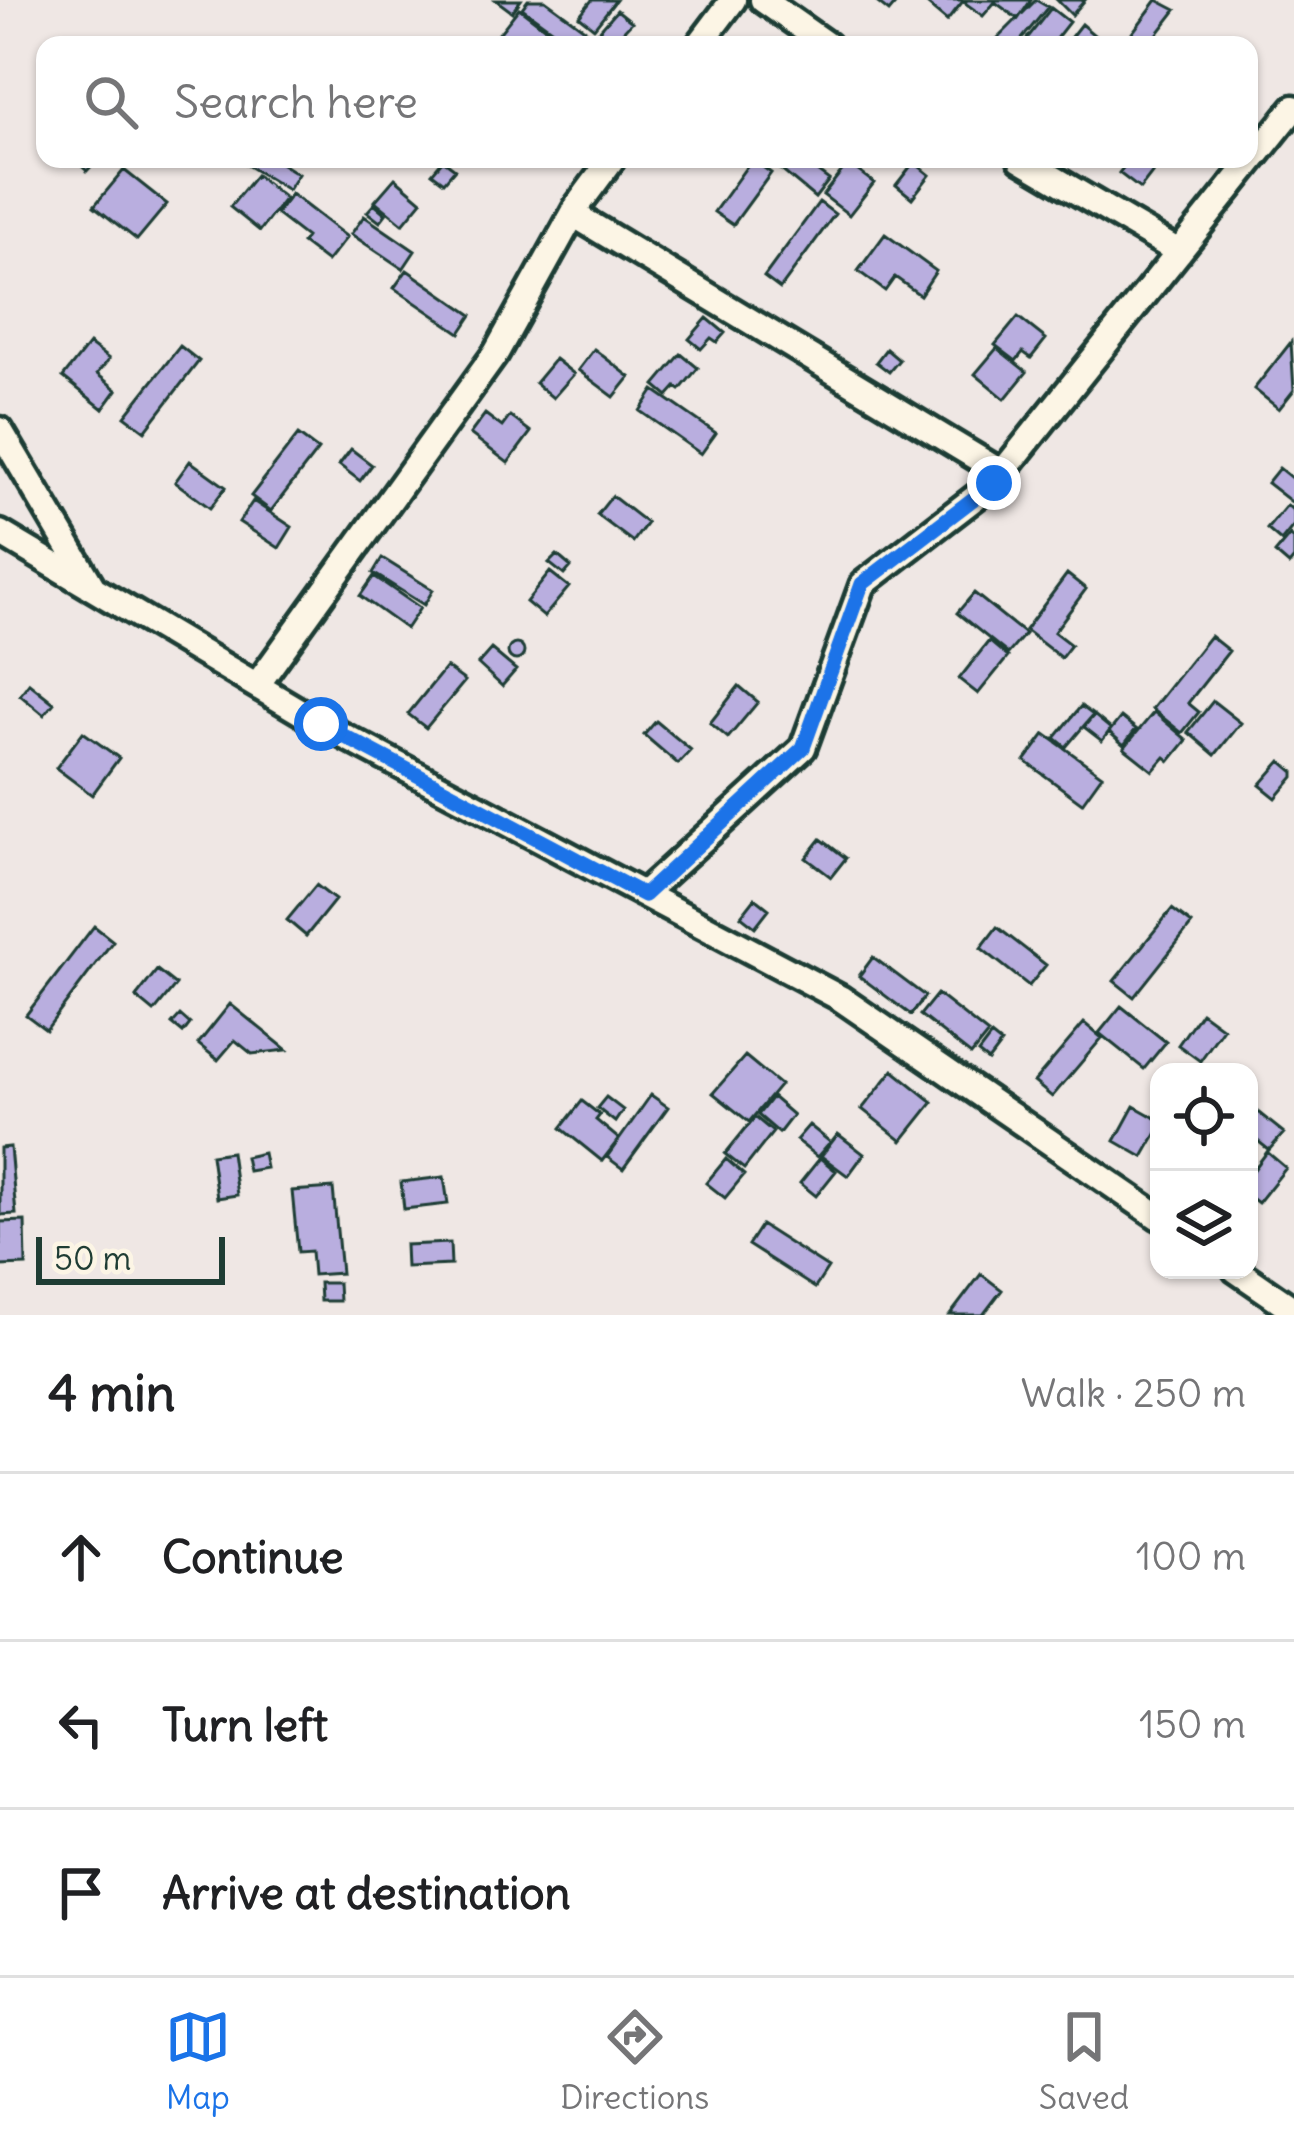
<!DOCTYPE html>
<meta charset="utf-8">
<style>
:root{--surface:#fff;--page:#f6f6f6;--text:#202124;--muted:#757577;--line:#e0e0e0;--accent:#1a73e8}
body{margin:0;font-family:Delius,sans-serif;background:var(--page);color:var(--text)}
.controls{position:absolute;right:36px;bottom:36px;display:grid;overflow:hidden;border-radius:24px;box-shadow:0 3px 9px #0004}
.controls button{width:108px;height:108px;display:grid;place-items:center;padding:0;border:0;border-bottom:3px solid var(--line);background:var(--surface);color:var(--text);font:60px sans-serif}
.scale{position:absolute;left:36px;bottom:30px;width:189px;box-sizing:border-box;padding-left:12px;border:6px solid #1f3d34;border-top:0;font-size:33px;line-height:42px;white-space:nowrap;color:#1f3d34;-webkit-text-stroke:9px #fcf5e5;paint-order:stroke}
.stop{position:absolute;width:36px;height:36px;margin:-27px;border:9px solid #1a73e8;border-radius:50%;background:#fff}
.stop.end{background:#1a73e8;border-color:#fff;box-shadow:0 3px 12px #0008}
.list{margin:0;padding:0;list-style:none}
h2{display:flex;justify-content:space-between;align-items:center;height:156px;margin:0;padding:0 48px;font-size:51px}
h2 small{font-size:39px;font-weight:400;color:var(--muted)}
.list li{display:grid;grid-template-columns:78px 1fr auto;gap:36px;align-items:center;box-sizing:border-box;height:168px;padding:0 48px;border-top:3px solid var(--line)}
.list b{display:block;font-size:45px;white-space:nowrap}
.list em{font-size:39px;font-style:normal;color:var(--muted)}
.icon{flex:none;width:66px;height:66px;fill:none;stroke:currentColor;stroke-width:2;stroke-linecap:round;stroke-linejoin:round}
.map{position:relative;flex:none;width:1294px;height:1315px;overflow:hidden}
.search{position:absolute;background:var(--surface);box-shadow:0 3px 9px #0004;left:36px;right:36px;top:36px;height:132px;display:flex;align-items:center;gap:30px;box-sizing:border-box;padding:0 42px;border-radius:24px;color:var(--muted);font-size:45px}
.sheet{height:660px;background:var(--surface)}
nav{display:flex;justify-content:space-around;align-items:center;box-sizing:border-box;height:168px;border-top:3px solid var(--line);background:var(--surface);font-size:33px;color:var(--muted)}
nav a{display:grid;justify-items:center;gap:6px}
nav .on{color:var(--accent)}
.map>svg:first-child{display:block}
</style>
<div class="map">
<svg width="1294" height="1315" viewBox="0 0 1294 1315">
<rect width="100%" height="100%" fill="#efe7e4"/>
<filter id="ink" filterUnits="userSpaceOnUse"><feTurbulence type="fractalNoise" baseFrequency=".00833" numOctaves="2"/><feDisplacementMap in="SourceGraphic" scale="24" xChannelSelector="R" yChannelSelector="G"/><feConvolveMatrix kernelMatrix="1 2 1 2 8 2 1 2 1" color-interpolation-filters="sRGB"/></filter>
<g filter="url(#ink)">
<path fill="#b9aedf" stroke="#1f3d34" stroke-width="3" d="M 496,0 L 521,0 L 512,12 Z
M 528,0 L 545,0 L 590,33 L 581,45 L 573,45 L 522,8 Z
M 592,0 L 616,0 L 594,28 L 579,16 Z
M 874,0 L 899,0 L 889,12 Z
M 922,0 L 964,0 L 947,21 Z
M 967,0 L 1031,0 L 1018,19 L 995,2 L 983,16 L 965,3 Z
M 1036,0 L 1048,7 L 1017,45 L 1006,45 L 998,38 Z
M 1057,0 L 1085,0 L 1072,15 Z
M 1157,0 L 1176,10 L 1149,45 L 1123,45 Z
M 519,8 L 557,37 L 551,45 L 490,45 Z
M 1051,8 L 1069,22 L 1051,45 L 1022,45 Z
M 617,10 L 632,22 L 610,45 L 596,34 Z
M 1081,24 L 1106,45 L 1071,45 L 1067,42 Z
M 74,159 L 98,159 L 87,171 Z
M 237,159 L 274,159 L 298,174 L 288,190 Z
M 752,159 L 771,173 L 733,225 L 714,212 Z
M 768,159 L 801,159 L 829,180 L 815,198 Z
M 1130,159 L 1163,159 L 1140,189 L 1119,173 Z
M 443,160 L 455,169 L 444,182 L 432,173 Z
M 914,162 L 930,175 L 912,198 L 896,185 Z
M 848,163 L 874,183 L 849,215 L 823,195 Z
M 124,170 L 167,204 L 137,240 L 94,206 Z
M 256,175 L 285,198 L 260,231 L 230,207 Z
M 395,178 L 422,201 L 403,224 L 375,201 Z
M 291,194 L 347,237 L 327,262 L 302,243 L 306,237 L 276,214 Z
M 819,202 L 835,214 L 780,289 L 764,277 Z
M 374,204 L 386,214 L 380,222 L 367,212 Z
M 364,216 L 415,251 L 403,269 L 351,234 Z
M 885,234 L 936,271 L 920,295 L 895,277 L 885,291 L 858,271 Z
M 407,270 L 472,315 L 460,333 L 394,288 Z
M 1018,317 L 1046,339 L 1031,358 L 1023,352 L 1016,361 L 995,345 Z
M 707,318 L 725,333 L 717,342 L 711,338 L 701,349 L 689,339 Z
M 1291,342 L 1294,390 L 1279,409 L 1254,389 Z
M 89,344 L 109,359 L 97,374 L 117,390 L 103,409 L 63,377 Z
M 180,346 L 199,361 L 145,431 L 125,416 Z
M 997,348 L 1027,372 L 1005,399 L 975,374 Z
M 594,349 L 630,377 L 614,397 L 578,370 Z
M 886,349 L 899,360 L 889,372 L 876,362 Z
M 681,354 L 698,368 L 680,390 L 676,387 L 668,396 L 655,385 Z
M 555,359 L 574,374 L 553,398 L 535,383 Z
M 654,390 L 716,433 L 701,454 L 640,411 Z
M 485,414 L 502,427 L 510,416 L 531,432 L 508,463 L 470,434 Z
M 298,435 L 318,450 L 271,511 L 251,496 Z
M 351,449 L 372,465 L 360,481 L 339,465 Z
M 190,461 L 226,487 L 210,508 L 175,482 Z
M 1279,468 L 1294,480 L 1294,504 L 1267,483 Z
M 612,496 L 647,523 L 633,542 L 597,515 Z
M 253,501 L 292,527 L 279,548 L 239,522 Z
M 1287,505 L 1294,511 L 1294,525 L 1281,541 L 1267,529 Z
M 1290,535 L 1294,539 L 1294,559 L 1289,565 L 1275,553 Z
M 557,555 L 571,567 L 564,575 L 549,563 Z
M 382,558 L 433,590 L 424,605 L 373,573 Z
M 550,572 L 569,587 L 544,617 L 526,602 Z
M 1067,574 L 1086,589 L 1054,632 L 1071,645 L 1061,658 L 1025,630 Z
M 374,576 L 420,608 L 406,629 L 360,596 Z
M 974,593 L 1025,634 L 1008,654 L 957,613 Z
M 1210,636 L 1229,651 L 1188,703 L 1199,712 L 1182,733 L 1152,709 Z
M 989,641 L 1008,657 L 978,694 L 959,679 Z
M508 652a8 8 0 1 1 16 0a8 8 0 1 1-16 0Z
M 491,649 L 516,670 L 502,686 L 478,664 Z
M 446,667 L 465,681 L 426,728 L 408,714 Z
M 29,683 L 54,703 L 44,715 L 20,695 Z
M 739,686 L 758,702 L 728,738 L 710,723 Z
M 1213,701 L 1241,723 L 1215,755 L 1188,732 Z
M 1081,706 L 1093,715 L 1066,747 L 1055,738 Z
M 1154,712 L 1187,740 L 1170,761 L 1165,757 L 1153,771 L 1124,748 Z
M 1094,715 L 1111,729 L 1102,741 L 1084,727 Z
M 1121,717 L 1136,729 L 1124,745 L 1109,732 Z
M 656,721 L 691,750 L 678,764 L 644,735 Z
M 83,732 L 119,758 L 92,795 L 56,768 Z
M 1045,734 L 1102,775 L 1082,803 L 1025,761 Z
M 1281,761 L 1294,772 L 1294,777 L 1276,798 L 1260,785 Z
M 821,839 L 846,858 L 831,877 L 806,858 Z
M 316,885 L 335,900 L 306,936 L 287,920 Z
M 755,898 L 769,909 L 755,927 L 741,916 Z
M 1172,909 L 1192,924 L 1134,997 L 1114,981 Z
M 94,926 L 113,941 L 46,1030 L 26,1015 Z
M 997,927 L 1046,965 L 1029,986 L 981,948 Z
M 873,957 L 925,996 L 911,1015 L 859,976 Z
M 157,970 L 176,985 L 154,1012 L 136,997 Z
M 937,994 L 988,1034 L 971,1055 L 920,1015 Z
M 230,1004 L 287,1050 L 252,1054 L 235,1040 L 218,1060 L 198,1044 Z
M 1121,1006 L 1166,1042 L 1144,1069 L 1099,1033 Z
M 1201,1012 L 1223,1028 L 1200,1061 L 1178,1045 Z
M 180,1015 L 190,1024 L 183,1033 L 172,1024 Z
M 1084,1023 L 1102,1038 L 1052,1097 L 1034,1082 Z
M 991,1036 L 1001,1044 L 988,1061 L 978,1053 Z
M 745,1056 L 780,1085 L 749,1122 L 713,1093 Z
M 893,1070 L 933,1102 L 902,1141 L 862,1109 Z
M 651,1095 L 668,1107 L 623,1169 L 607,1157 Z
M 606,1097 L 623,1110 L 615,1122 L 597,1108 Z
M 772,1097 L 793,1115 L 779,1133 L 758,1115 Z
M 582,1101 L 600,1115 L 596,1120 L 619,1139 L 602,1161 L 561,1128 Z
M 1249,1105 L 1284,1133 L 1269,1150 L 1249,1134 Z
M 1134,1106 L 1159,1120 L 1159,1129 L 1143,1157 L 1115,1141 Z
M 755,1117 L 773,1132 L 744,1169 L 725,1154 Z
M 809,1125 L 830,1142 L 817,1157 L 796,1140 Z
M 838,1134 L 864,1154 L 848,1176 L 821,1156 Z
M 10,1147 L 16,1214 L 0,1215 L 0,1148 Z
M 231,1152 L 237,1195 L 217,1198 L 211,1155 Z
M 1267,1152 L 1286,1168 L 1258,1203 L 1249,1196 L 1249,1176 Z
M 263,1153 L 266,1168 L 248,1171 L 245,1157 Z
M 820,1158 L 836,1171 L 816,1196 L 800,1183 Z
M 726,1159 L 744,1175 L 725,1198 L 706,1183 Z
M 444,1177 L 448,1204 L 404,1209 L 401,1182 Z
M 333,1188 L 341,1273 L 313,1275 L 311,1251 L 298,1252 L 292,1191 Z
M 25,1221 L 26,1265 L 0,1266 L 0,1222 Z
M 761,1225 L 828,1268 L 815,1288 L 748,1245 Z
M 450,1243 L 451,1265 L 406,1267 L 405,1245 Z
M 981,1274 L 1002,1290 L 983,1315 L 950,1315 Z
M 319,1283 L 338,1283 L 339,1301 L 320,1301 Z"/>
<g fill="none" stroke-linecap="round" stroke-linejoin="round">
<g stroke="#1f3d34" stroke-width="33">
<path id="minor" d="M 763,0 L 827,45
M 699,45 L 733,0
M 1021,159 L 1179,252
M 573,214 L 1002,473
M 0,430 L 92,586
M 0,533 L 321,724 L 840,998 L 1159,1217
M 257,685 L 496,353 L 578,205 L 612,159
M 643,894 L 803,748 L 863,584 L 994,483 L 1294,108
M 1236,1270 L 1294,1310"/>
</g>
<use href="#minor" stroke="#fcf5e5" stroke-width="24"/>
</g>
</g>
<g fill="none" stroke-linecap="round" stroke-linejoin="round" filter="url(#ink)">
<path stroke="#1a73e8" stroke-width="15" d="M 321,724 L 644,895 L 803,748 L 862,584 L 994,483"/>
</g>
</svg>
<div class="controls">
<button><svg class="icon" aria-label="locate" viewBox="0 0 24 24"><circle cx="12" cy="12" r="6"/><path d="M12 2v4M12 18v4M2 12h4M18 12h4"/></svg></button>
<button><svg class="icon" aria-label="layers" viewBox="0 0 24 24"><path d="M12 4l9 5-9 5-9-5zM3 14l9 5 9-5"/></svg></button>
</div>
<div class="scale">50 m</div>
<div class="stop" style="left:321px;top:724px"></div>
<div class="stop end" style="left:994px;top:483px"></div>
<div class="search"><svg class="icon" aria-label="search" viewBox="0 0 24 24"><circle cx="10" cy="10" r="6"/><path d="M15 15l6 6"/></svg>Search here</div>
</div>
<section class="sheet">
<h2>4 min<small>Walk · 250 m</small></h2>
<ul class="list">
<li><svg class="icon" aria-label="ahead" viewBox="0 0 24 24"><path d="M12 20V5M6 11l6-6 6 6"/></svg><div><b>Continue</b></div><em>100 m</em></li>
<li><svg class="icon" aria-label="left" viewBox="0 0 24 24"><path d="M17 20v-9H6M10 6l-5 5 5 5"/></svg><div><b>Turn left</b></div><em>150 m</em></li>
<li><svg class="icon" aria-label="arrive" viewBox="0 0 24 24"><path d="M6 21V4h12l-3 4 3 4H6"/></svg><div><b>Arrive at destination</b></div></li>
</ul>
</section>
<nav>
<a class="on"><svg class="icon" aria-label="map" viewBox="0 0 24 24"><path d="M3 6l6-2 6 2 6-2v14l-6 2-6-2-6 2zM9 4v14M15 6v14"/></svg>Map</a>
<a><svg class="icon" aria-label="directions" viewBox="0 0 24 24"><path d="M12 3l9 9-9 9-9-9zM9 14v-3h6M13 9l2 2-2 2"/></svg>Directions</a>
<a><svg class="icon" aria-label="saved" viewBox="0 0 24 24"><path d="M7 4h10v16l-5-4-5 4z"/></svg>Saved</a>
</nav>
